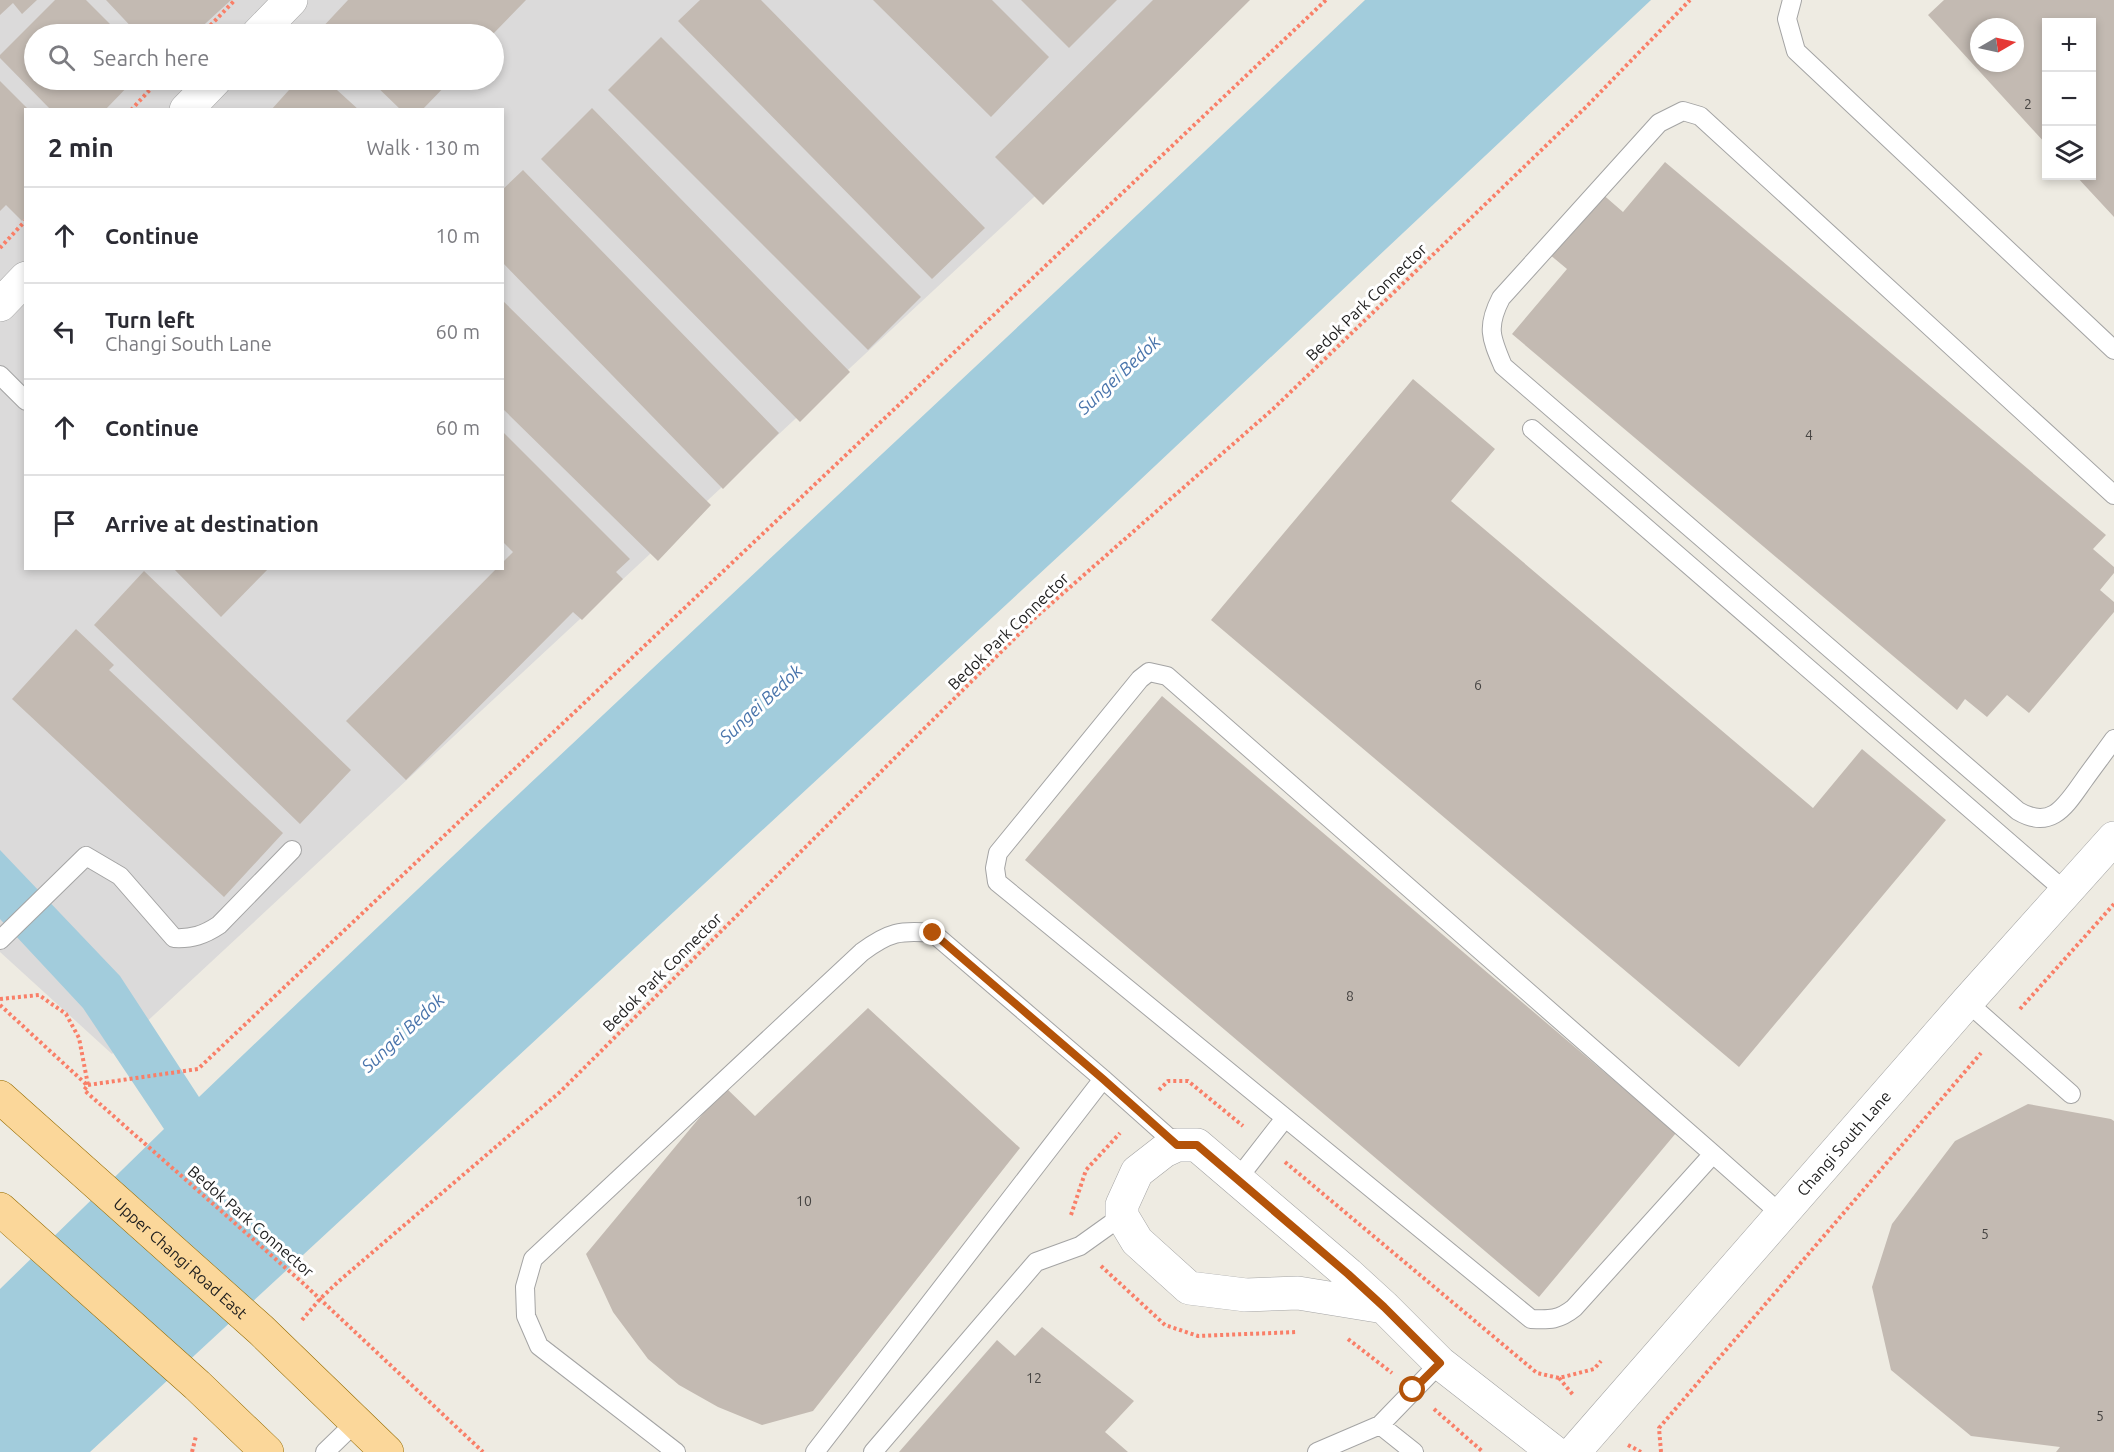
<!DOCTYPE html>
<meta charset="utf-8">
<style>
:root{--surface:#fff;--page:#f2f2f3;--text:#2b2b33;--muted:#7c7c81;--line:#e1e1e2}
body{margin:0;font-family:Ubuntu,sans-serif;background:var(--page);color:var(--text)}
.controls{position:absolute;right:18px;top:18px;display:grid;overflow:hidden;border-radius:0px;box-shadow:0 3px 9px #0003}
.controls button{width:54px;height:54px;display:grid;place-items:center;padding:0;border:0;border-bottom:2px solid var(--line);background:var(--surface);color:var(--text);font:30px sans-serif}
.compass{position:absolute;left:1970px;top:18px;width:54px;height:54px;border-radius:50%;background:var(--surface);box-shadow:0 3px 9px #0003;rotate:81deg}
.stop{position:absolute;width:18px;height:18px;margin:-14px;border:4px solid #b45309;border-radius:50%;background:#fff}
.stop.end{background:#b45309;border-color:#fff;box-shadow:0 2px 6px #0008}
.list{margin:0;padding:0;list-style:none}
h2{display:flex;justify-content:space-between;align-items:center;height:78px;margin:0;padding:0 24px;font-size:26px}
h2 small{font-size:20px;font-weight:400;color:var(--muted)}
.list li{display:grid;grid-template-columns:39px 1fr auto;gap:18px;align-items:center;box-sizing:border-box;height:96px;padding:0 24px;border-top:2px solid var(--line)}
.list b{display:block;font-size:22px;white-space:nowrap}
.list p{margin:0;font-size:20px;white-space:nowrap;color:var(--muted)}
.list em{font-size:20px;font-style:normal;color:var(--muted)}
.icon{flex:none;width:33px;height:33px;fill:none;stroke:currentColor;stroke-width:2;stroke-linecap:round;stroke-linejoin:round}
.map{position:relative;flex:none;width:2114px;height:1452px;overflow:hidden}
.search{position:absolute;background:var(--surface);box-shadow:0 3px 9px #0003;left:24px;top:24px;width:480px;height:66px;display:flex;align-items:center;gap:15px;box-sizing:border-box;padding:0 21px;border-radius:33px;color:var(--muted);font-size:22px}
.panel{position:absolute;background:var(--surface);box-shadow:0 3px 9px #0003;left:24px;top:108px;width:480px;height:462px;border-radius:0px}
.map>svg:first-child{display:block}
</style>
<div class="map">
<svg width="2114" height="1452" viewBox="0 0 2114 1452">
<rect width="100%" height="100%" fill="#eeebe2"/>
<path fill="#dbdada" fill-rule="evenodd" d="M 0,0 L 1246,0 L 112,1054 L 0,952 ZM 34,34 L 494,34 L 494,80 L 34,80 ZM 26,110 L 502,110 L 502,568 L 26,568 Z"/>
<path fill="#a2ccdc" d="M 1365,0 L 1651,0 L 1089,528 L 90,1452 L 0,1452 L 0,1289 L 164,1129 L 83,1008 L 0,919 L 0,850 L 120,976 L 199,1097 C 585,728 978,367 1365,0 Z"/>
<path fill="#c3bab2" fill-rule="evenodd" d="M 0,0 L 37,0 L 22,14 L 13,3 L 0,15 Z
M 55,0 L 86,0 L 120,34 L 34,34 L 34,80 L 134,80 L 105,110 L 51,110 L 0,58 L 0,55 Z
M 106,0 L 231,0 L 194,34 L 138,34 Z
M 348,0 L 526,0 L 493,34 L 322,34 L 319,31 Z
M 700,0 L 761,0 L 985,228 L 932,279 L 678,21 Z
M 873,0 L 992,0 L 1049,57 L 991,117 Z
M 1021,0 L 1117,0 L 1069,48 Z
M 1153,0 L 1250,0 L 1043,205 L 995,157 Z
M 1944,0 L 2114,0 L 2114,217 L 2076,176 L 2092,176 L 2092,22 L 2046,22 L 2046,144 L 1928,15 ZM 1979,27 L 2015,27 L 2015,63 L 1979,63 Z
M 661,37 L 921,297 L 868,350 L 608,90 Z
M 298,80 L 326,80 L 359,110 L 271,110 Z
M 370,80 L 451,80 L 422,110 L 401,110 Z
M 0,81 L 29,110 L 26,110 L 26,217 L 22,221 L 6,205 L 0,211 Z
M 592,108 L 850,372 L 800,422 L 541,159 Z
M 1665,162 L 2106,535 L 2093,549 L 2114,567 L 2114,573 L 2100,590 L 2114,602 L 2114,612 L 2029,713 L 2007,695 L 1987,717 L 1965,699 L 1957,710 L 1512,334 L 1567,269 L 1549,254 L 1600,192 L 1623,212 Z
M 523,170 L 779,433 L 723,489 L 502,262 L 502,190 Z
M 502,300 L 711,505 L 658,561 L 502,408 Z
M 1413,379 L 1495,449 L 1451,501 L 1813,808 L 1862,749 L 1946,820 L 1739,1067 L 1211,620 Z
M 502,431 L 630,559 L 616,572 L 623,579 L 582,620 L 573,612 L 406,780 L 346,721 L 497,568 L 502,568 L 502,563 L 513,552 L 502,541 Z
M 173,568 L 269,568 L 221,617 Z
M 144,571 L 351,770 L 300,824 L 94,625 Z
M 76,629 L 114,665 L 109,670 L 283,833 L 224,897 L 12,699 Z
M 1162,696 L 1676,1133 L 1539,1297 L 1025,860 Z
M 868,1008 L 1020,1148 L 813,1411 L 762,1425 L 718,1407 L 679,1385 L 648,1359 L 613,1312 L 586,1254 L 725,1087 L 755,1116 Z
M 2028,1104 L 2111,1119 L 2114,1121 L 2114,1452 L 2056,1452 L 2060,1447 L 1971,1436 L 1891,1370 L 1872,1287 L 1892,1224 L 1955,1141 Z
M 1042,1327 L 1134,1401 L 1105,1432 L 1128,1452 L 899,1452 L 997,1340 L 1015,1356 Z"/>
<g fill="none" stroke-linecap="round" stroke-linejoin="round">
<g stroke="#a4a4a4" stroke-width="20">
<path id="service" d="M 1792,0 L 1787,19 L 1796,51 L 2114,350
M 0,375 L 26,401
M 1532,429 L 2065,891
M 2114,495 L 1700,116 L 1683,111 L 1659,123 L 1501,298 C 1486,327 1491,338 1503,366 L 2018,811 C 2052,831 2066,805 2084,780 C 2094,766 2104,753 2114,739
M 0,940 L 86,856 L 120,876 L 174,938 C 192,939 204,935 219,925 L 292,850
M 1967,1002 L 2071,1094
M 1713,1154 L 1574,1308 C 1559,1320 1550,1320 1531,1319 L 997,882 L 995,868 L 998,853 L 1140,679 L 1149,672 L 1167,676 L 1713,1154 L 1782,1215
M 1236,1181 L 1285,1118
M 1380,1425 L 1414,1452
M 325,1452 L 357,1421
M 676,1452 L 539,1346 L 526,1316 L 525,1287 L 533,1259 L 862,952 C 889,932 900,930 933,933 L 1103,1079 L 1177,1145
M 815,1452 L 1103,1079
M 873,1452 L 1036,1262 L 1080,1246 L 1122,1216
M 1317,1452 L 1380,1425 L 1440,1363"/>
</g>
<g stroke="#a4a4a4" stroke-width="34">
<g id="minor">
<path d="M 258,34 L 291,0"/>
<path d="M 186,110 L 215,80"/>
<path d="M 0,305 L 26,278"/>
<path d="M 1384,1307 L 1298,1293 L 1246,1295 L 1189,1288 L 1137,1241 L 1122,1216 L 1122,1205 L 1137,1172 L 1164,1151 L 1177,1145 L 1197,1145 L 1348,1274 L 1384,1307 L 1440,1363 L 1554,1452"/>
<path id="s1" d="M 1574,1452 L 1967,1002 L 2114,838"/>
</g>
</g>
<g stroke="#956c00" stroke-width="34">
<g id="primary">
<path id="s2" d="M 0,1097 L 261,1330 L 387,1452"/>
<path d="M 0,1209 L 197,1385 L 267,1452"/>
</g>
</g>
<path stroke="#f97f68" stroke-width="4" stroke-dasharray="3 3" stroke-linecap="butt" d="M 202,34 L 235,0
M 131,110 L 159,80
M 0,248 L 26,220
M 0,999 L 39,995 L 66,1014 L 79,1038 L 88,1085 L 84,1090 L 305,1285 L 483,1452
M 0,1005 L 87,1085
M 2020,1009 L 2114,904
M 88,1085 L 198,1069 L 1326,0
M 1159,1090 L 1168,1081 L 1188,1081 L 1243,1126
M 1285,1162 L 1537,1373 L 1559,1378 L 1594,1369 L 1601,1361
M 1071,1215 L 1086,1170 L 1120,1133
M 1101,1266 L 1165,1325 L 1198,1336 L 1296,1332
M 302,1320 L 320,1299 L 339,1281 L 560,1092 L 1036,617 L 1273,409 L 1585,108 L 1690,0
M 1348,1339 L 1392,1373
M 1559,1378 L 1574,1396
M 1434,1409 L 1483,1452
M 1628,1445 L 1641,1452
M 192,1452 L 196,1436
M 1661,1452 L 1659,1428 L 1981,1053"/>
<use href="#service" stroke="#fff" stroke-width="18"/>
<use href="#minor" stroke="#fff" stroke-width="33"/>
<use href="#primary" stroke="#fbd79a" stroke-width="33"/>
</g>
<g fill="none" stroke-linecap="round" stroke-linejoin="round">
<path stroke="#b45309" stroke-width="8" d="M 933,933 L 1103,1079 L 1177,1145 L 1197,1145 L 1348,1274 L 1384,1307 L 1440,1363 L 1413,1390"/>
</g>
<g text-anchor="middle" stroke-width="6" stroke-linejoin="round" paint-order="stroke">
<g font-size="14" fill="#464442">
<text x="2028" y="109">2</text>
<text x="1809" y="440">4</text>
<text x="1478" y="690">6</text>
<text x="1350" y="1001">8</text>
<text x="804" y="1206">10</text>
<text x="1985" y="1239">5</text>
<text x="1034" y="1383">12</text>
<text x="2100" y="1421">5</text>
</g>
<g font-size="16" fill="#1d1d1d" stroke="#fff">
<text transform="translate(1366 302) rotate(-44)" y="6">Bedok Park Connector</text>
<text transform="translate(1008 631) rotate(-44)" y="6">Bedok Park Connector</text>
<text transform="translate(662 972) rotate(-45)" y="6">Bedok Park Connector</text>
<text dy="6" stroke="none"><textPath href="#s1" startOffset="410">Changi South Lane</textPath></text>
<text transform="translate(251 1221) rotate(41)" y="6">Bedok Park Connector</text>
<text dy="6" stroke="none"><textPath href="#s2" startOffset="242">Upper Changi Road East</textPath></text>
</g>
<g font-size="18" font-style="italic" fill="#4a75ac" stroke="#fff">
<text transform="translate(1119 375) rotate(-43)" y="6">Sungei Bedok</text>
<text transform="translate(761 704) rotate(-43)" y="6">Sungei Bedok</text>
<text transform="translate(403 1033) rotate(-43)" y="6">Sungei Bedok</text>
</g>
</g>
</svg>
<div class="controls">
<button>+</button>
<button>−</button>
<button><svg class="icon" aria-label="layers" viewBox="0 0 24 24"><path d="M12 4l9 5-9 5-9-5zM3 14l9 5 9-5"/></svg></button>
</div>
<svg class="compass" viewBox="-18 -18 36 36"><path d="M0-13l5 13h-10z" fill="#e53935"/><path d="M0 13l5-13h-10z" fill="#7c7c81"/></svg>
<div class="stop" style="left:1413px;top:1390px"></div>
<div class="stop end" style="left:933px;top:933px"></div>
<div class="search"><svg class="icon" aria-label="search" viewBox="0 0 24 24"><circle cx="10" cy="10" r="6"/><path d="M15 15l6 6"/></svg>Search here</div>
<section class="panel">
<h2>2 min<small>Walk · 130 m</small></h2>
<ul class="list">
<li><svg class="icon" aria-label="ahead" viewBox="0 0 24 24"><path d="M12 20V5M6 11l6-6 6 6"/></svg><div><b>Continue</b></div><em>10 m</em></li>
<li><svg class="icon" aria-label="left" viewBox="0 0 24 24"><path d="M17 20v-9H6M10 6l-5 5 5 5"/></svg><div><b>Turn left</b><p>Changi South Lane</p></div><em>60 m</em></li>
<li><svg class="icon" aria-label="ahead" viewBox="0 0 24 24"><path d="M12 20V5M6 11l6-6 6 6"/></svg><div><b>Continue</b></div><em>60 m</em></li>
<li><svg class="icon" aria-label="arrive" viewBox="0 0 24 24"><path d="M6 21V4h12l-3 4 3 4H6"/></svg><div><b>Arrive at destination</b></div></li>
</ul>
</section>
</div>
